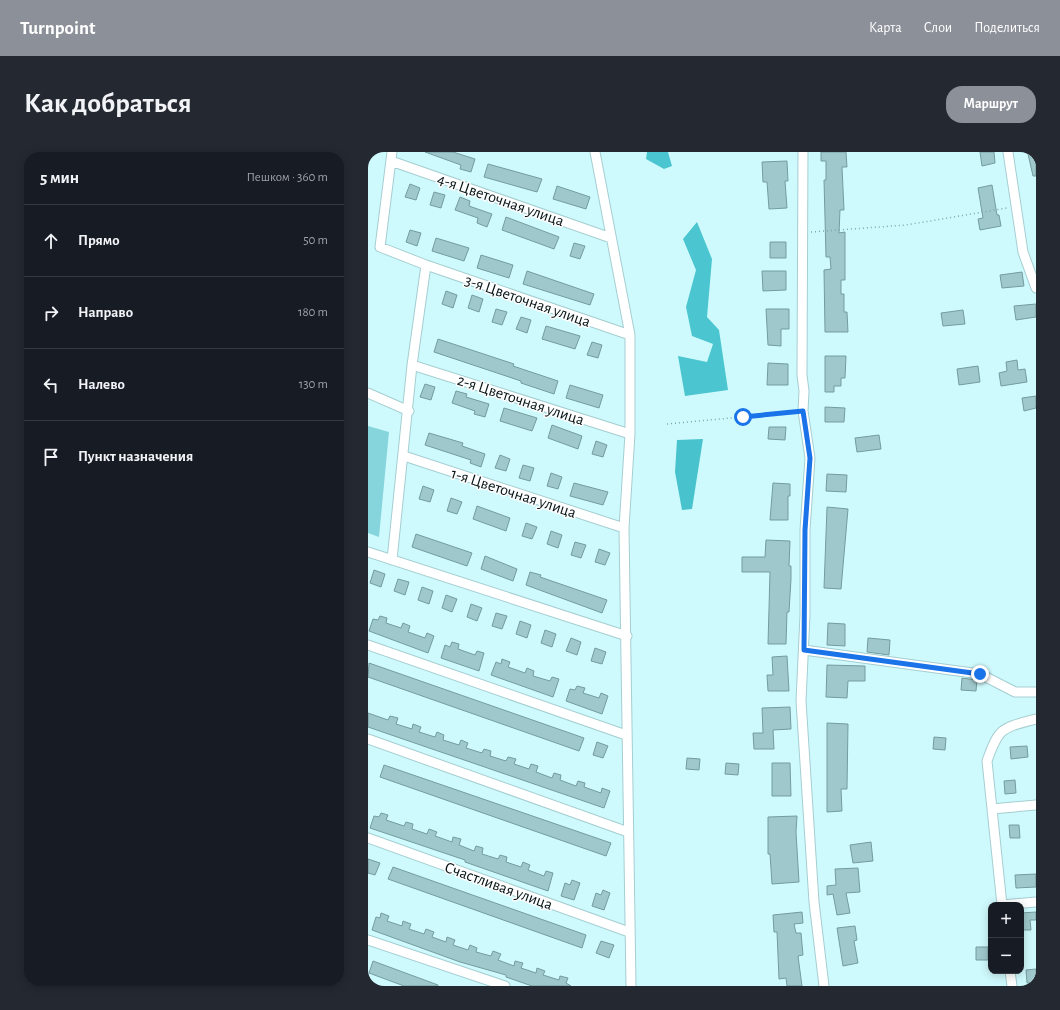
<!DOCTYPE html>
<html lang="ru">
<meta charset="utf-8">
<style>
:root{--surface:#171b24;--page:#242831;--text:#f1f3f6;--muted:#9ea1a6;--line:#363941;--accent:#8c9099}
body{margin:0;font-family:"Alegreya Sans",sans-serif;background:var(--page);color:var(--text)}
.controls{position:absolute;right:12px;bottom:12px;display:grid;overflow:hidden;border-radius:8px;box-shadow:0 2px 10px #0003}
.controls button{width:36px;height:36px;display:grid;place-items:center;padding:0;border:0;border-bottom:1px solid var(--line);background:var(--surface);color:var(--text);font:20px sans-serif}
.stop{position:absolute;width:12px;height:12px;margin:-9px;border:3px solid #1a73e8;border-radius:50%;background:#fff}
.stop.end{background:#1a73e8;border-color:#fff;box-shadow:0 1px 4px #0008}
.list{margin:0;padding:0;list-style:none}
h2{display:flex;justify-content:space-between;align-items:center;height:52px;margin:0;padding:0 16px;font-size:17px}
h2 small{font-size:13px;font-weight:400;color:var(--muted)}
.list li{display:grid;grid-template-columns:26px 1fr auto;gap:12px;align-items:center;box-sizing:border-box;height:72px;padding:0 16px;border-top:1px solid var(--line)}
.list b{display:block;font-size:15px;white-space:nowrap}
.list em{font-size:13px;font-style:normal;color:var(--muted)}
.icon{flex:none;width:22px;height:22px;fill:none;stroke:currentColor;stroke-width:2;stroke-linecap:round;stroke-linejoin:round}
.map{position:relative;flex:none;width:668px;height:834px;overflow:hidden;border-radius:16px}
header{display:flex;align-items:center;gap:24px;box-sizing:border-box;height:56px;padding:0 20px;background:var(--accent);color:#fff}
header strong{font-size:19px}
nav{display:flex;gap:22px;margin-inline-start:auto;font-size:14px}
.intro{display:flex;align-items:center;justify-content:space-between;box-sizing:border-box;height:96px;padding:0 24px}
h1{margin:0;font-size:28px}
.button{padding:10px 18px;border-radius:16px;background:var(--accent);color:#fff;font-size:14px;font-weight:700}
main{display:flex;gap:24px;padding:0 24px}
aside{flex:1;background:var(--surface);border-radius:16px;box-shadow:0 2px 10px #0003}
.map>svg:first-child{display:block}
</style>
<header>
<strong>Turnpoint</strong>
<nav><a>Карта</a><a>Слои</a><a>Поделиться</a></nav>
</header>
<div class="intro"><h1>Как добраться</h1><a class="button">Маршрут</a></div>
<main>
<aside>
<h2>5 мин<small>Пешком · 360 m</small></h2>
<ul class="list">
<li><svg class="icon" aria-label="ahead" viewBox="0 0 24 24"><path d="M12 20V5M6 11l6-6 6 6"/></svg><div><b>Прямо</b></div><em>50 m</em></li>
<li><svg class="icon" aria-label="right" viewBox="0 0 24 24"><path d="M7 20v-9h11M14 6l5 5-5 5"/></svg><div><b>Направо</b></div><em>180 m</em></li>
<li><svg class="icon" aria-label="left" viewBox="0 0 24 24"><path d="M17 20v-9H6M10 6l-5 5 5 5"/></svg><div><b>Налево</b></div><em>130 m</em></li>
<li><svg class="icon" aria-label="arrive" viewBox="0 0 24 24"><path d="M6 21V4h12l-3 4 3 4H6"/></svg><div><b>Пункт назначения</b></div></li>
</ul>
</aside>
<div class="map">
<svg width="668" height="834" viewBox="0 0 668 834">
<rect width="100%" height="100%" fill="#cffafd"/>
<path fill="#86d5dd" d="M 0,274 L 21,280 L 11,385 L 0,381 Z"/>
<path fill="#4bc5cf" d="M 279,0 L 300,0 L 304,14 L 296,17 L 278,7 Z
M 329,70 L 344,107 L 339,165 L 351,178 L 360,238 L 317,244 L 310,204 L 339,210 L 345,192 L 324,184 L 318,155 L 328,118 L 315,87 Z"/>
<path fill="#48c2cd" d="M 335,287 L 324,357 L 314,358 L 307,320 L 309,288 Z"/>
<path fill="#9fc8cc" stroke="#749c9f" d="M 57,0 L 85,0 L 107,7 L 103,20 L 92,17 L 93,13 Z
M 453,0 L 478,0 L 479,15 L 474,15 L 476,58 L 472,58 L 471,81 L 477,80 L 477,128 L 473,128 L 473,142 L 476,142 L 476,160 L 479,160 L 480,180 L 457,180 L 456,118 L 463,117 L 462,105 L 458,105 L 456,28 L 458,28 L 458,9 L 453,9 Z
M 612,0 L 626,0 L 627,11 L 614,14 Z
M 668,0 L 668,24 L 665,24 L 660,2 Z
M 419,9 L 420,29 L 417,29 L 419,56 L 401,57 L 399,30 L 395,30 L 394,10 Z
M 120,12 L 174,27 L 169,40 L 116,25 Z
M 42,32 L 52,36 L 48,48 L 37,45 Z
M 624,33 L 629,63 L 631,63 L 633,74 L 612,78 L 610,67 L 615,66 L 610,36 Z
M 189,34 L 222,45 L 218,57 L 185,47 Z
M 66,40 L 77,43 L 73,56 L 62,53 Z
M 92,45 L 102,49 L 101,54 L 124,62 L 119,75 L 109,71 L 110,66 L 87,58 Z
M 138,65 L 191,85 L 186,97 L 134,78 Z
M 42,78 L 53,81 L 49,94 L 38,90 Z
M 68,86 L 101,96 L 96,109 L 64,99 Z
M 402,90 L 418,90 L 418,106 L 402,106 Z
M 206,91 L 217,94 L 212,107 L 202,104 Z
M 113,103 L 145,113 L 141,126 L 109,116 Z
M 159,119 L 226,142 L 222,153 L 155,132 Z
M 394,119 L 418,119 L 418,138 L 395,139 Z
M 654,120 L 656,134 L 634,136 L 632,123 Z
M 78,139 L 89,143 L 85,156 L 74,152 Z
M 104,143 L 115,147 L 111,160 L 100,156 Z
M 668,152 L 668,165 L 648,168 L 646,154 Z
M 128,157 L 139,160 L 134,173 L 124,170 Z
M 398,157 L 421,157 L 421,177 L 413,177 L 413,194 L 400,193 Z
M 595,158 L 597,172 L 575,174 L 573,161 Z
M 153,165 L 163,168 L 159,181 L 148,177 Z
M 178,174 L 212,184 L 207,197 L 174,187 Z
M 70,187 L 146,212 L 145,214 L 190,229 L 186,242 L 153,231 L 153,229 L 66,200 Z
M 224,190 L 234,193 L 230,206 L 219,203 Z
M 457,204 L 478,204 L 477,226 L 473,226 L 473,234 L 466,234 L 466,240 L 457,240 Z
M 649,208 L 650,218 L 657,217 L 659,230 L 633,234 L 631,221 L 639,219 L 638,210 Z
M 400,211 L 420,212 L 420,233 L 399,233 Z
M 610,214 L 612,230 L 591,233 L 589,217 Z
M 57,232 L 67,235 L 63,248 L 52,245 Z
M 202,233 L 235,243 L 231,256 L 198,246 Z
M 88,239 L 99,242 L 98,245 L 121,252 L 117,265 L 106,262 L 107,259 L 84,251 Z
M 668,244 L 668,256 L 656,259 L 654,246 Z
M 457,255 L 477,256 L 476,270 L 457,270 Z
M 136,256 L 169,266 L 164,279 L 132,269 Z
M 184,273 L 214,284 L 210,297 L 180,286 Z
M 401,275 L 418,275 L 417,288 L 400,287 Z
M 61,281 L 95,291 L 94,294 L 117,302 L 113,315 L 102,311 L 103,308 L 57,293 Z
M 511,283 L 513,297 L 489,300 L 487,286 Z
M 228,289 L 239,293 L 235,305 L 224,302 Z
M 132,303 L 142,307 L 138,319 L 127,316 Z
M 155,313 L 166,316 L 162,329 L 151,326 Z
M 183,321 L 194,325 L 190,337 L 179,334 Z
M 459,322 L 479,323 L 478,340 L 458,339 Z
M 206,331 L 240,340 L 235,353 L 202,344 Z
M 405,331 L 422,332 L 422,344 L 420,344 L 420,368 L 402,368 Z
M 55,334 L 66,338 L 62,350 L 51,347 Z
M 83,346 L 94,350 L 89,362 L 79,359 Z
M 109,354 L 142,366 L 138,379 L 105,367 Z
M 459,355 L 480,357 L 473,437 L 456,436 Z
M 158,371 L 169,375 L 164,387 L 154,384 Z
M 183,379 L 194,383 L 190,396 L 179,392 Z
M 48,382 L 104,401 L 99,414 L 44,395 Z
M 398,388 L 422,389 L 421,414 L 423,414 L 423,427 L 421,460 L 419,460 L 418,492 L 400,492 L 402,420 L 374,420 L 374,405 L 397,405 Z
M 207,390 L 218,393 L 213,406 L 203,403 Z
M 231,397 L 242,401 L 237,413 L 227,410 Z
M 117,404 L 149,417 L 145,429 L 113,417 Z
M 6,418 L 17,422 L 13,435 L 2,431 Z
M 162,420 L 173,423 L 172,425 L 239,448 L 234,461 L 158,433 Z
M 30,427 L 41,430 L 37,443 L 26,439 Z
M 54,435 L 65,439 L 61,452 L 50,448 Z
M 78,443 L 89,447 L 84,460 L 74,456 Z
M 103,452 L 114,456 L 109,469 L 99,465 Z
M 128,461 L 139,464 L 134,477 L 124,474 Z
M 12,464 L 19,466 L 18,471 L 33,476 L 35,471 L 42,474 L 40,480 L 57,486 L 59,481 L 66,484 L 60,501 L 1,479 L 5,467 L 10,468 Z
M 152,469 L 163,473 L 159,486 L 148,482 Z
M 460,471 L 477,472 L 477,494 L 459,493 Z
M 177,478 L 188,482 L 184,495 L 173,491 Z
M 203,486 L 213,490 L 209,503 L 198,499 Z
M 500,486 L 522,488 L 521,503 L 499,500 Z
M 84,490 L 91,492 L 90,497 L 107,503 L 109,499 L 116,501 L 111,519 L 73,506 L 77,493 L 82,495 Z
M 227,496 L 238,500 L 234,512 L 223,509 Z
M 419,504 L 421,539 L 400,539 L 399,523 L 405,523 L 404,505 Z
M 134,507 L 142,510 L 140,515 L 157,521 L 159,516 L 166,519 L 165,524 L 182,529 L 184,525 L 191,527 L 185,545 L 123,523 L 128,510 L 133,512 Z
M 1,511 L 216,586 L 211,599 L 0,525 Z
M 459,513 L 497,514 L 497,529 L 480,529 L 479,546 L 458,545 Z
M 594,526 L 609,528 L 608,539 L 593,538 Z
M 209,534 L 217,536 L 215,541 L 231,546 L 233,541 L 240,544 L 234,562 L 198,549 L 202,537 L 207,538 Z
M 422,555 L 423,577 L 405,578 L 406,597 L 386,597 L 385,581 L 395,581 L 394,556 Z
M 0,561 L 20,568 L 22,564 L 30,566 L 28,572 L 44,577 L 45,572 L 53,575 L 51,580 L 67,585 L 69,580 L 76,583 L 75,588 L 91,593 L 93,588 L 100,591 L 98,596 L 114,601 L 116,597 L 123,599 L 122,604 L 138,609 L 140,605 L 148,607 L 146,612 L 161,617 L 163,612 L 170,614 L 168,620 L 184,626 L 186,621 L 193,623 L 192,628 L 208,634 L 210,629 L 217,631 L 216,635 L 233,641 L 234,636 L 242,639 L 236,656 L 0,575 Z
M 459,571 L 480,572 L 479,637 L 473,637 L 474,659 L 459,660 Z
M 566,585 L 578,586 L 577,598 L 565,597 Z
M 229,590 L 240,594 L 235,606 L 225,603 Z
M 659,594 L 660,605 L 643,607 L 642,595 Z
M 319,606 L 332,607 L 331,618 L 318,617 Z
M 358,611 L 371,612 L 370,623 L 357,622 Z
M 404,611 L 422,611 L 423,644 L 404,644 Z
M 16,613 L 243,691 L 238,704 L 12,625 Z
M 647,628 L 648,641 L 637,642 L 636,629 Z
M 13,661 L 20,663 L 18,668 L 36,674 L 38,670 L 45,672 L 44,677 L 59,682 L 61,677 L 69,680 L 67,684 L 84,690 L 85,685 L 93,687 L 91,693 L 106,699 L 108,694 L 115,696 L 114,702 L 130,707 L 132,703 L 139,705 L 138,710 L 153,715 L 155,710 L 162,713 L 160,718 L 176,724 L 178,719 L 185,721 L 180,739 L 97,710 L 97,708 L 2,676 L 6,664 L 11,665 Z
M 429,664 L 428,680 L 431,730 L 404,732 L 402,702 L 400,702 L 400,665 Z
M 641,673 L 651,673 L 652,686 L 642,686 Z
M 503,690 L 505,709 L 485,711 L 482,693 Z
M 0,707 L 12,711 L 7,723 L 0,721 Z
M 25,715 L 218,783 L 214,796 L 20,727 Z
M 490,716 L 492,740 L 478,741 L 482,761 L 469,763 L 465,742 L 459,743 L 459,734 L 468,733 L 467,717 Z
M 668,722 L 668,735 L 648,736 L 647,723 Z
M 204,728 L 212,731 L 206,748 L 193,744 L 197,731 L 202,733 Z
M 235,738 L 242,741 L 236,758 L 224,754 L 228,741 L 233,743 Z
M 434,760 L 435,771 L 426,772 L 428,781 L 433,781 L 435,803 L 430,804 L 434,834 L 419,834 L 418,826 L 411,827 L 409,780 L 406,780 L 405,763 Z
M 668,760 L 668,768 L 662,768 L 663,778 L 653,778 L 653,761 Z
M 13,761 L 21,764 L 19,769 L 34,774 L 35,769 L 43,772 L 41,777 L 56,782 L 58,777 L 66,780 L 64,785 L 78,790 L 79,785 L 87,788 L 85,793 L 100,798 L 102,793 L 109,796 L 108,800 L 123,804 L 125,799 L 133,802 L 130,808 L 146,814 L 147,809 L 155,811 L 153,816 L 168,821 L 169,816 L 177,819 L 175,823 L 191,828 L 192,824 L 200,826 L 198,831 L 203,834 L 164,834 L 138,825 L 138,823 L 92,810 L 4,778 L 8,765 L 12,766 Z
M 487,774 L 489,788 L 486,789 L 490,811 L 475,814 L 469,776 Z
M 233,789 L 246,793 L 241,806 L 228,801 Z
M 608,795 L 620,795 L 620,808 L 608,808 Z
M 5,809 L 70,833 L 70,834 L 36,834 L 1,821 Z
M 668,817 L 668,830 L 659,831 L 658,818 Z"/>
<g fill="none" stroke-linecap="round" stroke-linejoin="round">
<g stroke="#a5ced1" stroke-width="11">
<path id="minor" d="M 24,0 L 12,95 L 58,113 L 262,183
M 227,0 L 262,183 L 262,282 L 256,376 L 263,834
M 435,0 L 434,223 L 436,239 L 435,259 L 442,306 L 437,378 L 437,463 L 433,549 L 446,750 L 456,834
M 640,0 L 655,100 L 668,136
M 23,9 L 243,86
M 44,213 L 262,282
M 0,241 L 41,259
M 36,304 L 256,376
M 0,400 L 259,484
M 24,408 L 44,213 L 58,113
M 0,493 L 258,583
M 436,498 L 612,522 L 647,540 L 668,540
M 0,587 L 260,680
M 624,657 L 668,653
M 0,686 L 261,780
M 634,753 L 619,609 C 631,575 634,576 668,567
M 634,753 L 668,750
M 0,788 L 137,834
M 642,819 L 644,834"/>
</g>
<path stroke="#83a3a6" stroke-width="1.5" stroke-dasharray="1 3" stroke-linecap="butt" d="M 443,80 L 538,73 L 639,56
M 299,272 L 426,260"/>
<use href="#minor" stroke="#fff" stroke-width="9"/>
</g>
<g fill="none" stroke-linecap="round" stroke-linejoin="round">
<path stroke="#1a73e8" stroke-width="5" d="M 375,265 L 435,259 L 442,306 L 437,378 L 436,498 L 612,522"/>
</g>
<g text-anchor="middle" stroke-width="3" stroke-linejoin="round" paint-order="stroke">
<g font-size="16" fill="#041214" stroke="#fdfdfd">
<text transform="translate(133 47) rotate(19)" y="6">4-я Цветочная улица</text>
<text transform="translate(160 148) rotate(19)" y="6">3-я Цветочная улица</text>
<text transform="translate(153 247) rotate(18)" y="6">2-я Цветочная улица</text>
<text transform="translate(146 340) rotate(18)" y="6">1-я Цветочная улица</text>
<text transform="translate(131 733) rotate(20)" y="6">Счастливая улица</text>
</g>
</g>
</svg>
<div class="controls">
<button>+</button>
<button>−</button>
</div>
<div class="stop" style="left:375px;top:265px"></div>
<div class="stop end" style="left:612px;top:522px"></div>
</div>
</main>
